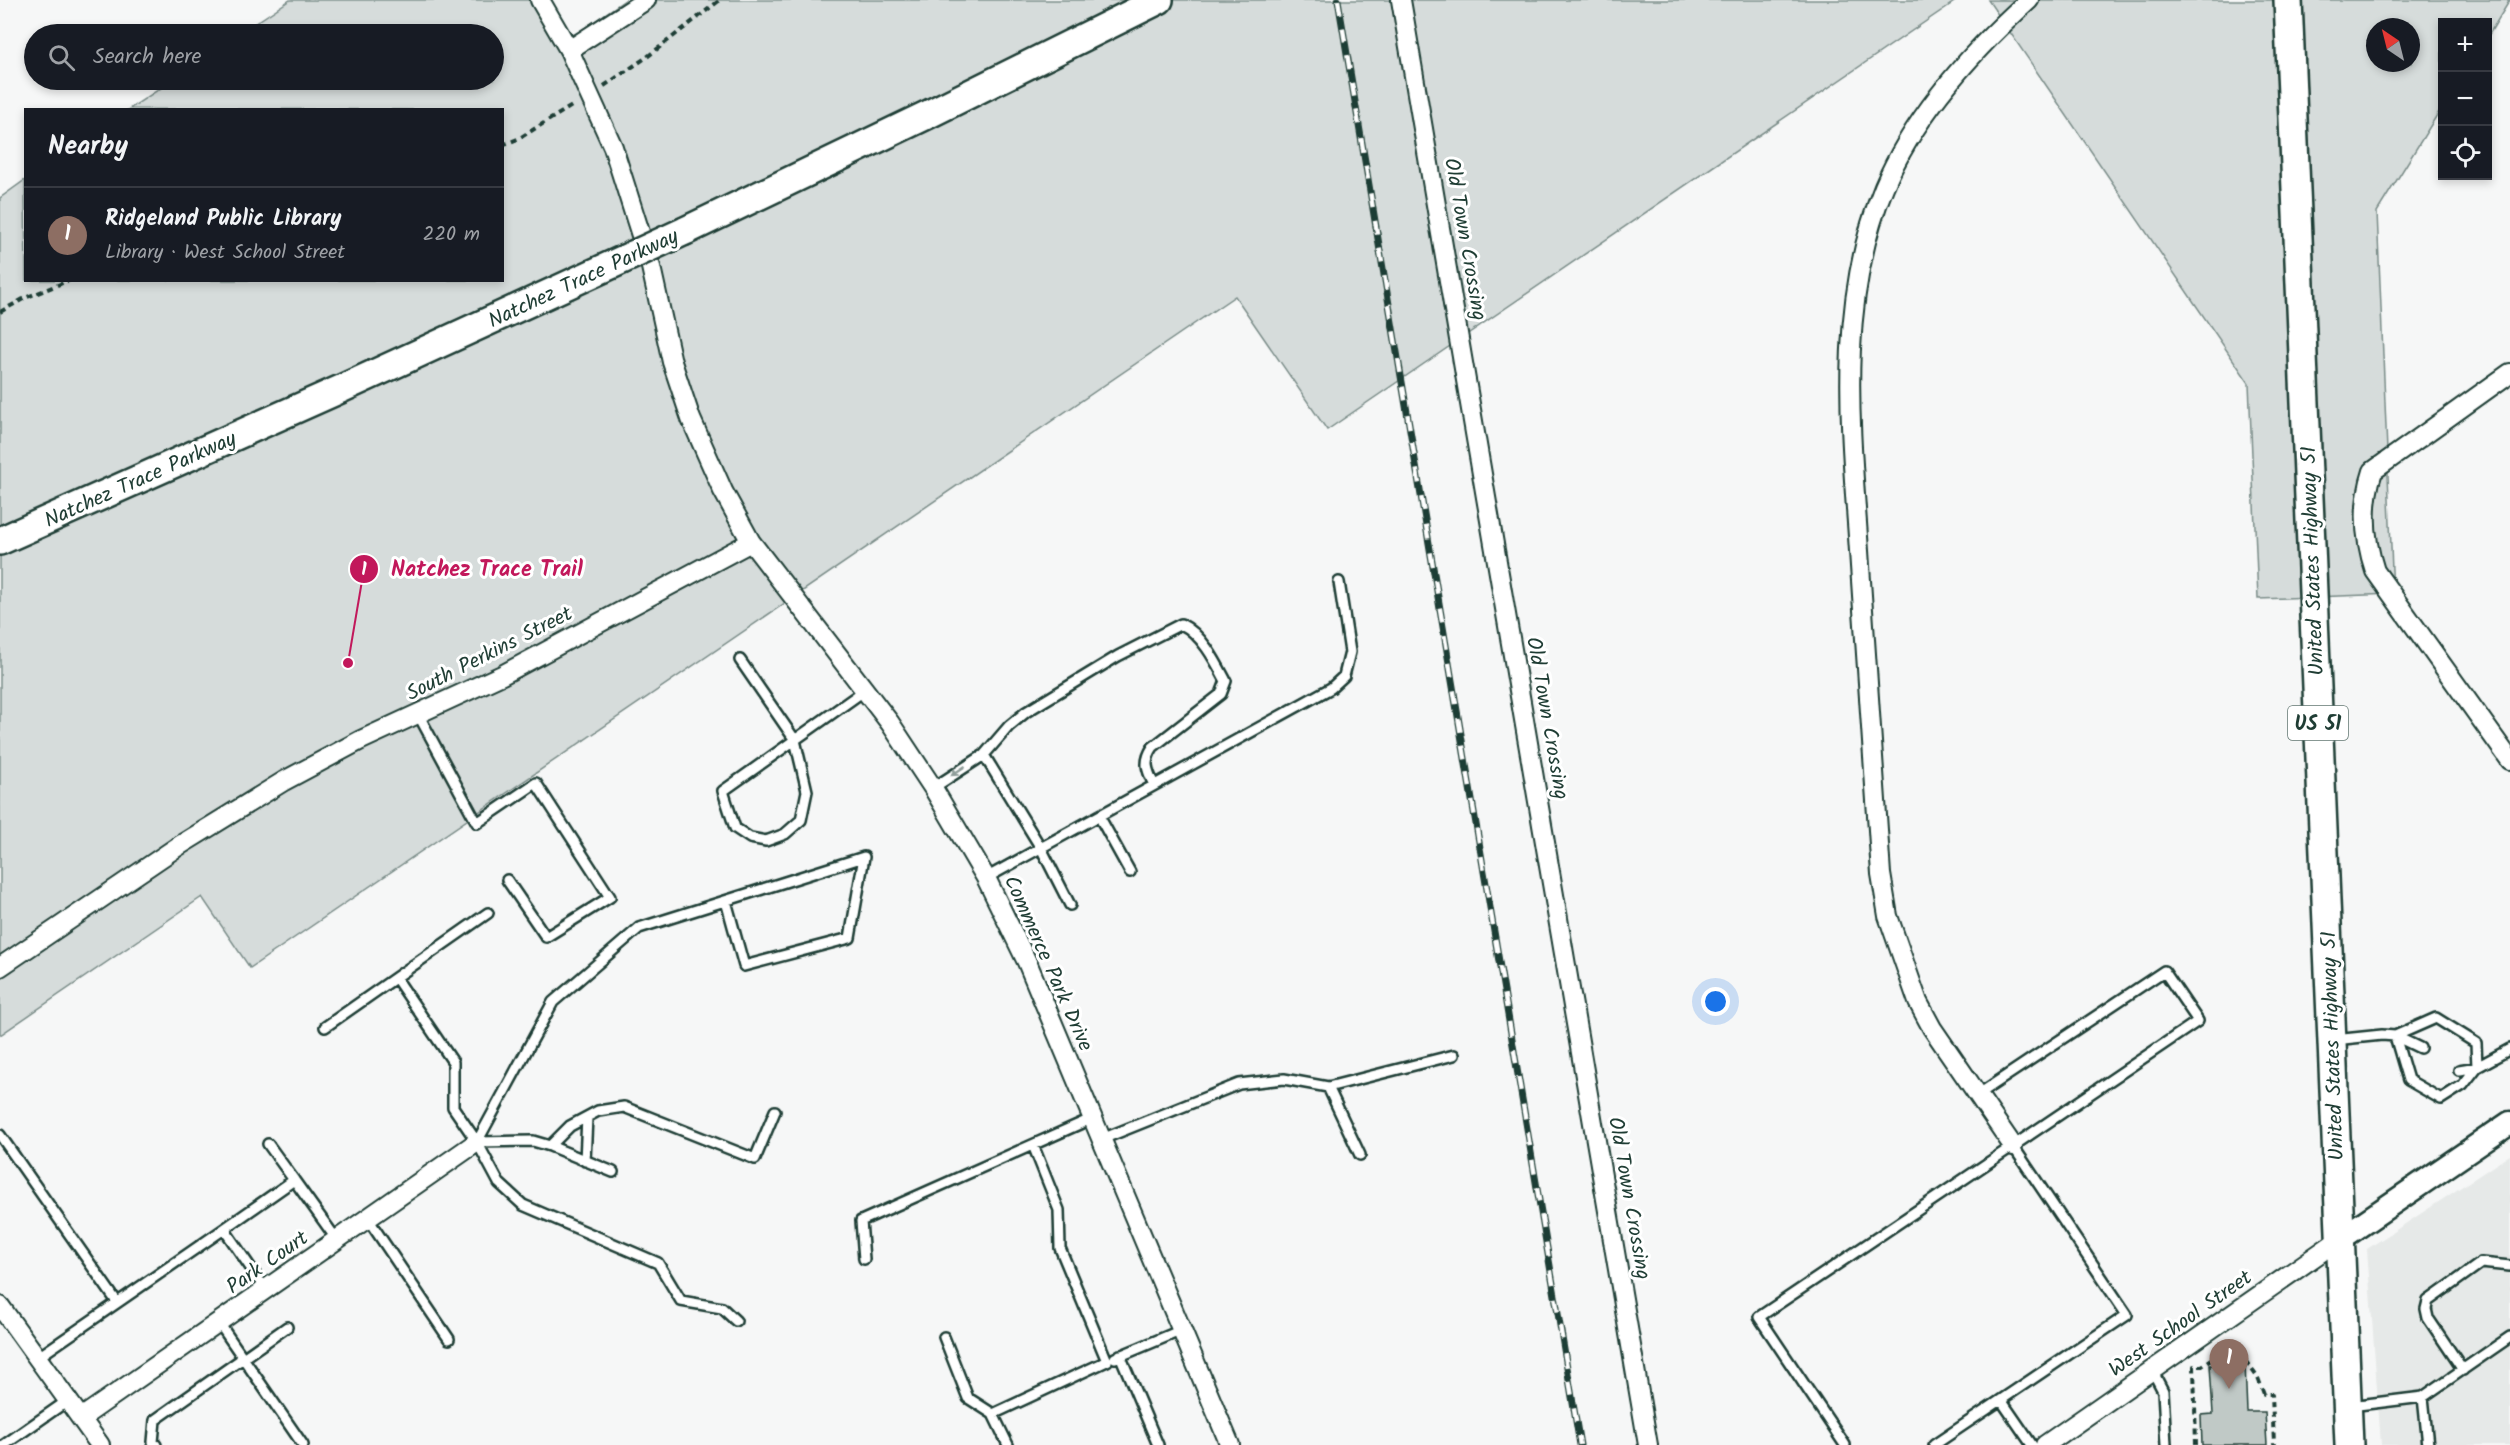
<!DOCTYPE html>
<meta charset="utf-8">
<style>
:root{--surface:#171b24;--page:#242831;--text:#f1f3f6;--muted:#9ea1a6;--line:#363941;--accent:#c8321e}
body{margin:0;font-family:Kalam,sans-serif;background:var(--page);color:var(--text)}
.controls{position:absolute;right:18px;top:18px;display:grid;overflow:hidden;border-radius:0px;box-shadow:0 3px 9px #0003}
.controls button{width:54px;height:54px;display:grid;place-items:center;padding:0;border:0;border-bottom:2px solid var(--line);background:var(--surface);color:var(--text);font:30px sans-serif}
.compass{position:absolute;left:2366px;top:18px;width:54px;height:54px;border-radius:50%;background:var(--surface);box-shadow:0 3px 9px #0003;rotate:325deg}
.you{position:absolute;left:1716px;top:1002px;width:21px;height:21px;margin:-15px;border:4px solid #fff;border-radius:50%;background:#1a73e8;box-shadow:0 0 0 9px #1a73e833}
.badge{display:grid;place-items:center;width:39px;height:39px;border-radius:50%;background:var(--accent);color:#fff;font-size:20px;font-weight:700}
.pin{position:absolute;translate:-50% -50px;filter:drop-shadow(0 2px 3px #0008)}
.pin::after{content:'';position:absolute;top:32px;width:21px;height:18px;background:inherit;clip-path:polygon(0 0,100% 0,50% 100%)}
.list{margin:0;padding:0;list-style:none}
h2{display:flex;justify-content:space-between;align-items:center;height:78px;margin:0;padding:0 24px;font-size:26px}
h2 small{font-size:20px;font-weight:400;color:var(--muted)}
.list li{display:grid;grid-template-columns:39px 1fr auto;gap:18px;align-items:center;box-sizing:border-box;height:96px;padding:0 24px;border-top:2px solid var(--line)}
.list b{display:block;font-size:22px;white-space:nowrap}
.list p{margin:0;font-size:20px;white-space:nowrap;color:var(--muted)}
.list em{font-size:20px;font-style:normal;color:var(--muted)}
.icon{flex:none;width:33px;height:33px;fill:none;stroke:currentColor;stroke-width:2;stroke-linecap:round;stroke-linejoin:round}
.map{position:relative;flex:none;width:2510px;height:1445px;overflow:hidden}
.search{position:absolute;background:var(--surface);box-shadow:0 3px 9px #0003;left:24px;top:24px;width:480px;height:66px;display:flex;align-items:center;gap:15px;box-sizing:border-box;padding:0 21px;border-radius:33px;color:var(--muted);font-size:22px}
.panel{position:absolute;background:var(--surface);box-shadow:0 3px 9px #0003;left:24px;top:108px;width:480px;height:174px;border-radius:0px}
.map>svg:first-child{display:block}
</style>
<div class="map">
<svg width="2510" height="1445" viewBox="0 0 2510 1445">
<rect width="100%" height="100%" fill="#f6f7f7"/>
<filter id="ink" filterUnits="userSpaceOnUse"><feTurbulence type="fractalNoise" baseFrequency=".0167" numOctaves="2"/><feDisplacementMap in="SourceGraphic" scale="12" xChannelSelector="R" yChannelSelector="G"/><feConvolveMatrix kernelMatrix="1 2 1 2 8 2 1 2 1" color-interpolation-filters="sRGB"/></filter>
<g filter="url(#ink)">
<path fill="#e6e9e8" d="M 2510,1155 L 2510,1445 L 2381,1445 L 2367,1249 Z"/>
<path fill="#d6dcdb" stroke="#7a8c88" stroke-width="1.5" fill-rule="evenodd" d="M 290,0 L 548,0 L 573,36 L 625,0 L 1957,0 L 1327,430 L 1235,296 L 250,968 L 202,897 L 0,1035 L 0,198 L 25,180 L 26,280 L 502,280 L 502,110 L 129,109 L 173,80 L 494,80 L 494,34 L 239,34 Z
M 1988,0 L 2510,0 L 2488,36 L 2488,22 L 2442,22 L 2442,107 L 2377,212 L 2393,594 L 2258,599 L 2249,383 ZM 2375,27 L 2411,27 L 2411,63 L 2375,63 Z"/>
<path fill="#c0c9c6" stroke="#1f3d34" stroke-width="1.5" d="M 2245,1364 L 2247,1412 L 2265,1412 L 2267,1445 L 2202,1445 L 2201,1415 L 2213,1414 L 2210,1365 Z"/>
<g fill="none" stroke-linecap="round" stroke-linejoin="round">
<g stroke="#1f3d34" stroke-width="14">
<path id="service" d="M 740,660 L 795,740 L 807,791 L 801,820 L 785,834 L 766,841 L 750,838 L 735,828 L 723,791 L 865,690
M 418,714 L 477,823 L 536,783 L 610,897 L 546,937 L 507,880
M 984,755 L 1041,848 L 1070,905
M 933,788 L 984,755 L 1009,726 L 1026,712 L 1118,656 L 1181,624 C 1202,634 1216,662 1226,681 L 1221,694 L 1153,747 C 1143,762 1147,770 1154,785
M 1099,816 L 1130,872
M 986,878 L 1331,688 L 1344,676 L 1350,652 L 1339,582
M 396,978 L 453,1062 L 453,1107 L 477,1142 L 499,1183 L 523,1205 L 658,1263 L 681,1301 L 722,1308 L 736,1321
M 2436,1018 L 2476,1043 L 2477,1067 L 2463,1085 L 2441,1099 L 2408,1080 L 2395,1036 Z
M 325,1027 L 488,913
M 2334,1040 L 2382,1035 L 2395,1036 L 2420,1048
M 2459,1070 L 2477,1067 L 2510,1049
M 1328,1087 L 1360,1155
M 1979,1094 L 2164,971 L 2198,1021 L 2013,1146
M 0,1135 L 117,1302
M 1102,1139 L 1239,1084 L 1284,1079 L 1328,1087 L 1454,1055
M 477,1142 L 553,1002 L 639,928 L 864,857 L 850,938 L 744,966 L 726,901
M 477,1142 L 533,1141 L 550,1146 L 613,1172
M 268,1144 L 294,1180
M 550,1146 L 570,1126 L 598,1111 L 624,1107 L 755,1159 L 775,1111
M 585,1161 L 587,1117
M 368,1219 L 449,1339
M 224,1229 L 294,1180 L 337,1240
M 864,1259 L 861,1221 L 1093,1118
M 219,1323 L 303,1445
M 944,1337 L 968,1398 L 993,1414 L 1107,1361 L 1060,1248 L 1059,1210 L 1033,1145
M 1120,1355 L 1158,1445
M 37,1358 L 224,1229 L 266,1290
M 1115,1358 L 1182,1330
M 2152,1370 L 2163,1391 L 2166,1445
M 2463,1370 L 2428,1318 L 2426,1309 L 2428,1301 L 2481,1263 L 2510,1266
M 2423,1397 L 2428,1445
M 2001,1400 L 2032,1445
M 2350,1406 L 2423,1397 L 2510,1337
M 993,1414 L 1008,1445
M 4,1445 L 67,1401
M 156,1445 L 153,1442 L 155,1420 L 287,1327
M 1845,1445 L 1759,1317 L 2013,1146 L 2127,1315 L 1934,1445"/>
</g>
<g stroke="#1f3d34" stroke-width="22">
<path id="minor" d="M 540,0 L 569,50 L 613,147 L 651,267 L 672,362 L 691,419 L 723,491 L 751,542 L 890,723 L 933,788 L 986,878 L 1027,962 L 1230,1445
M 1401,0 L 1648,1445
M 569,50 L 646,0
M 2510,373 L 2373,471 C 2362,504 2364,538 2375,571 L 2510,760
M 0,967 L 177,847 L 284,781 L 361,740 L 502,675 L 751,542
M 2013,1146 L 1932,1028 L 1918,1002 L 1888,916 L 1881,874 C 1874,771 1867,669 1860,566 C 1852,440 1834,308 1884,187 C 1915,114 1971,52 2029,0
M 0,1306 L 100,1445
M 81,1418 L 477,1142
M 2045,1445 L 2340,1239"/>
</g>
<g stroke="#1f3d34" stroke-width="27">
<path id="tertiary" d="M 2340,1239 L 2510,1123"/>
</g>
<g stroke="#1f3d34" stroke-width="32">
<path id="primary" d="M 2288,0 L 2349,1445
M 685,231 L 929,114 L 1159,0
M 0,541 L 343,388 L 635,254"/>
</g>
<path stroke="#1f3d34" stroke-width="4" stroke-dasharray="6 4.5" stroke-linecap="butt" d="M 604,86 L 647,57 L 720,0
M 502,145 L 518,139 L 575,104
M 0,312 L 25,298 L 70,280
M 2196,1445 L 2194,1366 L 2202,1366 L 2233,1344 L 2258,1378 L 2264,1394 L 2272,1394 L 2274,1445"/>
<use href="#service" stroke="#fff" stroke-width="9"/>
<use href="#minor" stroke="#fff" stroke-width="18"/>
<use href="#tertiary" stroke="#fff" stroke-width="22"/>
<use href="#primary" stroke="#fff" stroke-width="27"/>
<g stroke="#1f3d34" stroke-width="7">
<path id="rail" d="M 1338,0 L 1580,1445"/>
</g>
<use href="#rail" stroke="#fff" stroke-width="4.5" stroke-dasharray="14" stroke-linecap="butt"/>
<g stroke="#1f3d34" stroke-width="32" stroke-linecap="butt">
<path id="primary-bridge" d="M 635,254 L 685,231"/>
</g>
<use href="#primary-bridge" stroke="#fff" stroke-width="27"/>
</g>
<defs><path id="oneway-solid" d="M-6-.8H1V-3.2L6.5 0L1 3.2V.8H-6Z" transform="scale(1.5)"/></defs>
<use fill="#8f9e9a" href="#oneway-solid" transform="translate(958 771) rotate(147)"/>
</g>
<g text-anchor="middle" stroke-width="6" stroke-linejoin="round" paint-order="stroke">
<rect fill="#fff" stroke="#627771" stroke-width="1.5" x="2288" y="706" width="60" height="34" rx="4.5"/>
<g font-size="20" font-weight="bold" fill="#1f3d34">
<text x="2318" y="730">US 51</text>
</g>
<g font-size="21" fill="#1f3d34" stroke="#fff">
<text transform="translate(1466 239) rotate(80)" y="7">Old Town Crossing</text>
<text transform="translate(583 278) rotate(-25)" y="7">Natchez Trace Parkway</text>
<text transform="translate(140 479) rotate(-24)" y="7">Natchez Trace Parkway</text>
<text transform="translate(2312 561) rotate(-92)" y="7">United States Highway 51</text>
<text transform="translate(489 653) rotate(-27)" y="7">South Perkins Street</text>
<text transform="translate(1548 718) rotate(80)" y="7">Old Town Crossing</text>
<text transform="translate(1049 963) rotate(66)" y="7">Commerce Park Drive</text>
<text transform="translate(2332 1046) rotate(-92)" y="7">United States Highway 51</text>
<text transform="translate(1630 1198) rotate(80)" y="7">Old Town Crossing</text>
<text transform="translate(267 1262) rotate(-35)" y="7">Park Court</text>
<text transform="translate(2180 1323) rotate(-35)" y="7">West School Street</text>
</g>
</g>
<path fill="none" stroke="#c2185b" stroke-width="2" d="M348 663L364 569"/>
<g fill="#c2185b" stroke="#fff" stroke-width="2">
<circle cx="348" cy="663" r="6"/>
<circle cx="364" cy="569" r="15"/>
</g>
<g font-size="18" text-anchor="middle" font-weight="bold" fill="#fff">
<text x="364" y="575">1</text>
</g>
<g font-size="22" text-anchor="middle" font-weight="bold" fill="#c2185b" stroke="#fff" stroke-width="6" stroke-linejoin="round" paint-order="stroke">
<text x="487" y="576">Natchez Trace Trail</text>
</g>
</svg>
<div class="controls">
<button>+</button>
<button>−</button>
<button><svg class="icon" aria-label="locate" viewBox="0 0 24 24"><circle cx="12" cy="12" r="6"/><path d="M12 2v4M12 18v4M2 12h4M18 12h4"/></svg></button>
</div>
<svg class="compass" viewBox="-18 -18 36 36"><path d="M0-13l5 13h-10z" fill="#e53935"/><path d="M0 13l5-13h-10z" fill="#9ea1a6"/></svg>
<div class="you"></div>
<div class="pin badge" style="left:2229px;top:1389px;background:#8d6e63">1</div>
<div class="search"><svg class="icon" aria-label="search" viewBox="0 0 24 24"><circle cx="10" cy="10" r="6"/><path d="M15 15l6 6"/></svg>Search here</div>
<section class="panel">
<h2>Nearby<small></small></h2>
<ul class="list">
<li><span class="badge" style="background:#8d6e63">1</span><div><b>Ridgeland Public Library</b><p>Library · West School Street</p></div><em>220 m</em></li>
</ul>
</section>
</div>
